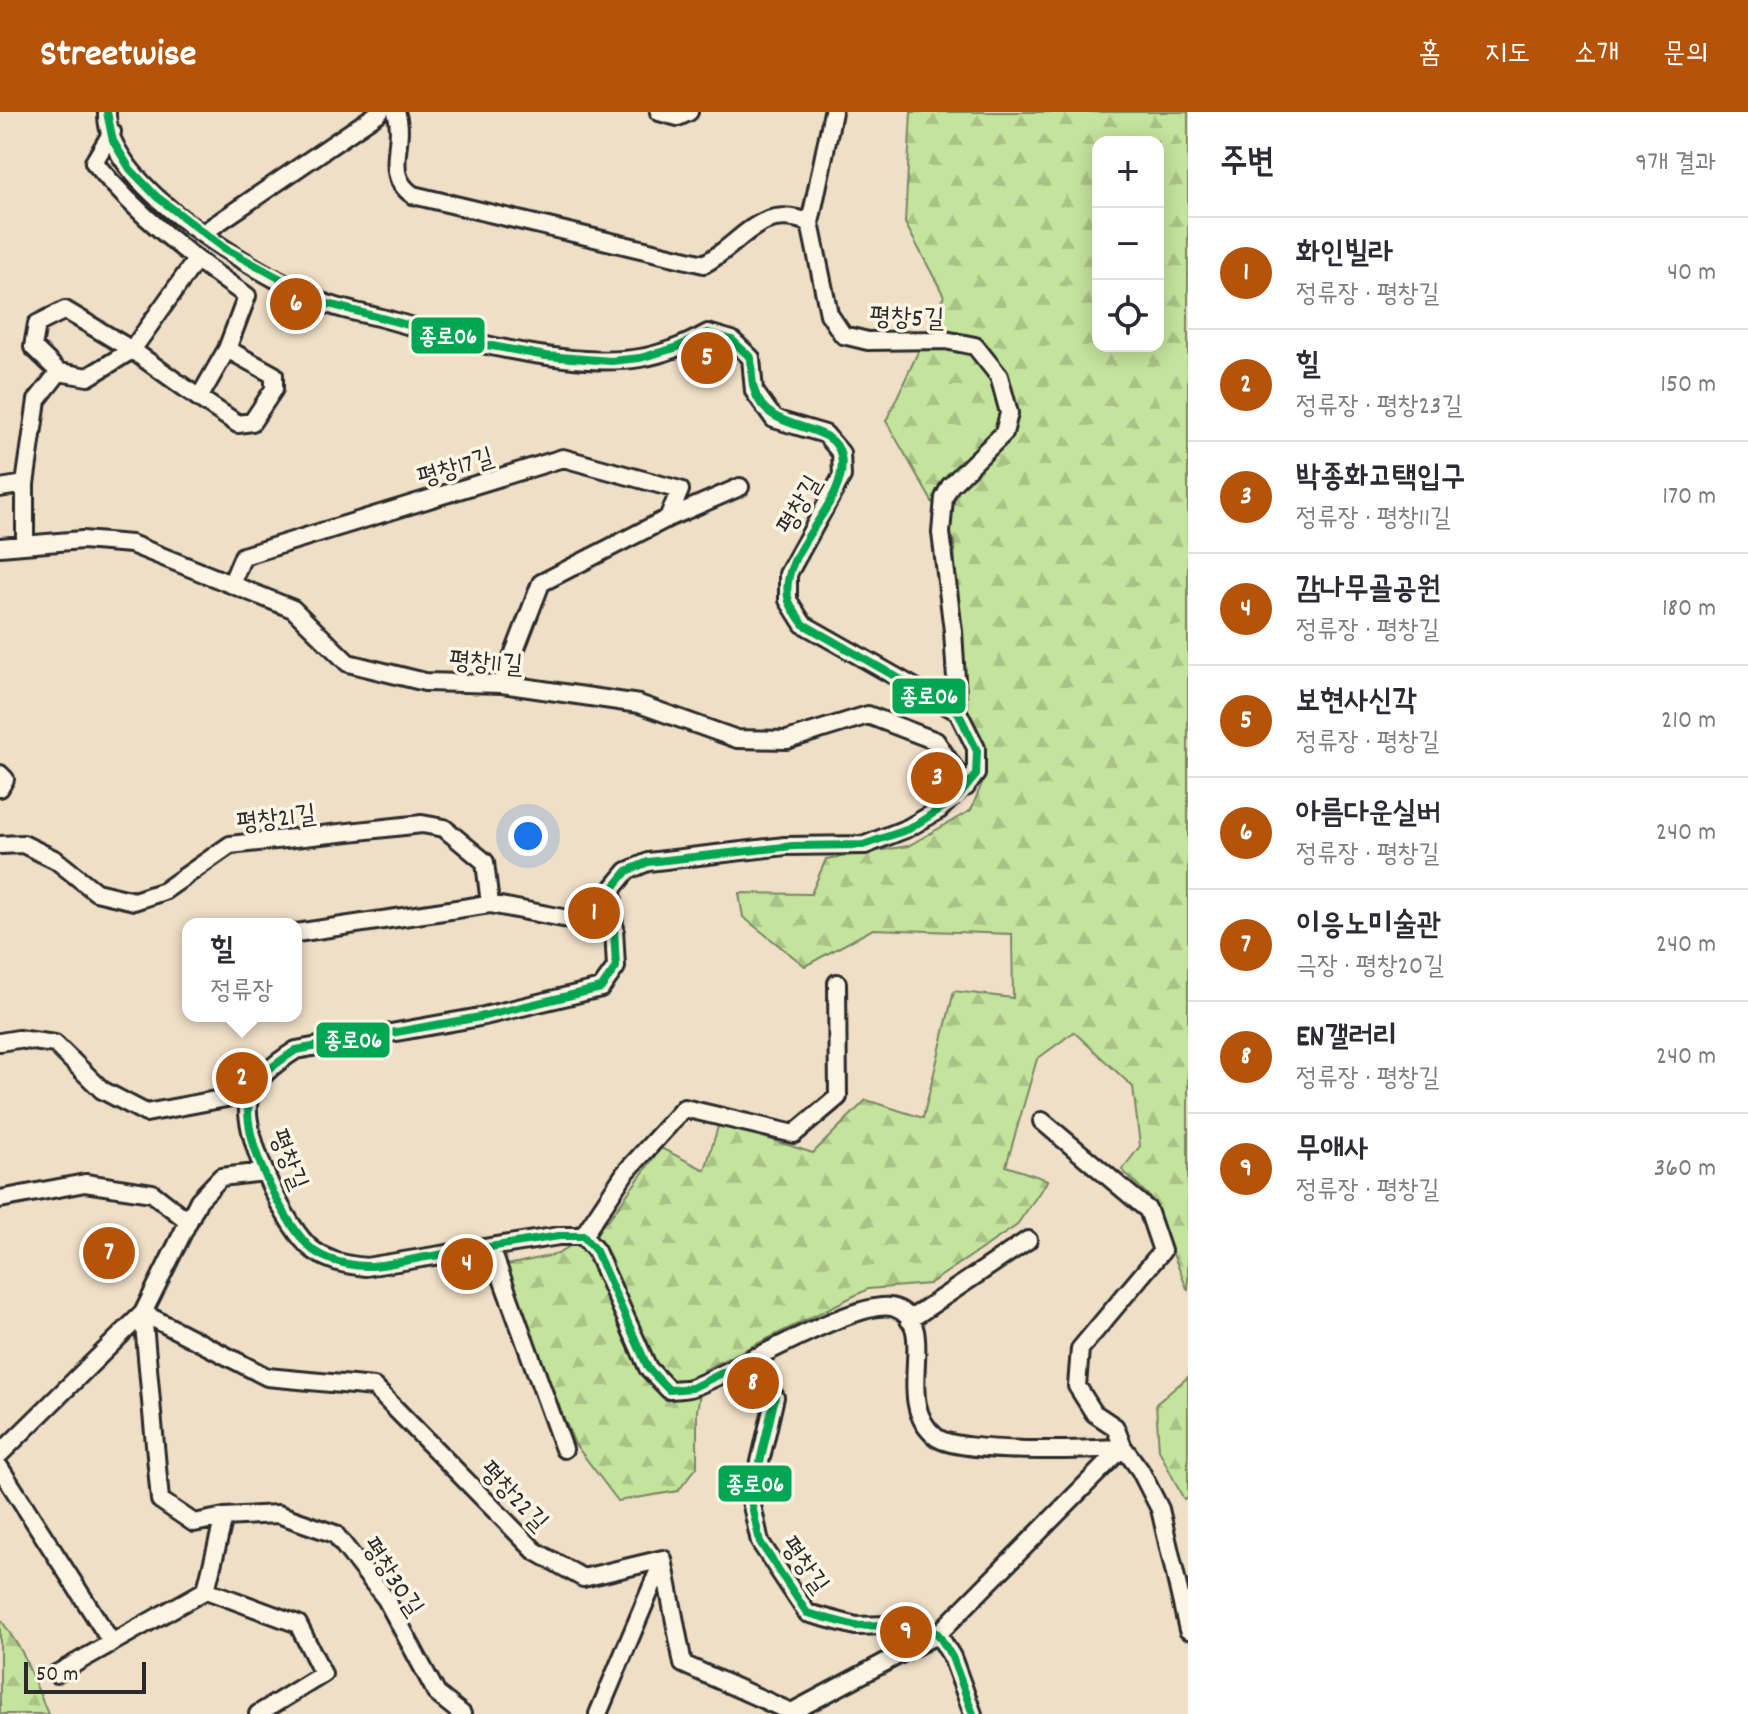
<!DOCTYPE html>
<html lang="ko">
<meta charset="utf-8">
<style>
:root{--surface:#fff;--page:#f7f7f7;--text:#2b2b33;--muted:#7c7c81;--line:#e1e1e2;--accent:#b45309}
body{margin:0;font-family:Dekko,"Poor Story",sans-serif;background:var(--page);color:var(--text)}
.controls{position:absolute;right:24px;top:24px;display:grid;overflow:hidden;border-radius:16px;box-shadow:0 4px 20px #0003}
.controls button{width:72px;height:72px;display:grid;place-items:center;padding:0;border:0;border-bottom:2px solid var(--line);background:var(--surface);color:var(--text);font:40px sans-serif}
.scale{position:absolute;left:24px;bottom:20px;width:122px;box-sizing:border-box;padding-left:8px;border:4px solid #2b2b2b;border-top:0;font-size:22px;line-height:28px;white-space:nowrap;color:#2b2b2b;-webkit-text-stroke:6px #fcf5e5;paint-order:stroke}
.you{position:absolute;left:528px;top:724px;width:28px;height:28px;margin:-20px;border:6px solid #fff;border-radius:50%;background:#1a73e8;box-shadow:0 0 0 12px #1a73e833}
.badge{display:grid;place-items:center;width:52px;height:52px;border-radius:50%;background:var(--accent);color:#fff;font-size:26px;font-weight:700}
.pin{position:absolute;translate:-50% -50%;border:4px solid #fff;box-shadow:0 2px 8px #0006}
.popup{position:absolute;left:182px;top:806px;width:120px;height:104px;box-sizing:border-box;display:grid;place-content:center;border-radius:16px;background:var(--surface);filter:drop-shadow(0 2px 6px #0005);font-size:26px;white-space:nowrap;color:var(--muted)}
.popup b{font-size:30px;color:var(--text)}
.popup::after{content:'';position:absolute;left:50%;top:100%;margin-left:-16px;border:16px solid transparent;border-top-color:var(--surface)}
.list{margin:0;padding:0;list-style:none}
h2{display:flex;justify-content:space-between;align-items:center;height:104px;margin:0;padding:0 32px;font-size:34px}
h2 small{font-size:26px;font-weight:400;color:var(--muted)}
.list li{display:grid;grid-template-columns:52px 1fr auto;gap:24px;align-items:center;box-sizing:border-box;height:112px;padding:0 32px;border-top:2px solid var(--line)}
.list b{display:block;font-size:30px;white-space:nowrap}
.list p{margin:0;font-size:26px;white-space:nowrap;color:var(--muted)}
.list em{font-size:26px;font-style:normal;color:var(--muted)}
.icon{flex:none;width:44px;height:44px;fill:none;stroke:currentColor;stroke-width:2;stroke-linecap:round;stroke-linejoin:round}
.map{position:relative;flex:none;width:1188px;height:1602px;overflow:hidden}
header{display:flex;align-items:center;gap:48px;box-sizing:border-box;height:112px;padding:0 40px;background:var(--accent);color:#fff}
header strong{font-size:38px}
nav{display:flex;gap:44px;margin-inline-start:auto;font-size:28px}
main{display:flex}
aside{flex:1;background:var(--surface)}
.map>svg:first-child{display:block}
</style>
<header>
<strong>Streetwise</strong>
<nav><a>홈</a><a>지도</a><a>소개</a><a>문의</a></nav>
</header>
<main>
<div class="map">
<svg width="1188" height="1602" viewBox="0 0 1188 1602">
<defs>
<pattern id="forest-firs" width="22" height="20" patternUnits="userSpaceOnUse" patternTransform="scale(2)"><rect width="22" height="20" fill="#c4e39c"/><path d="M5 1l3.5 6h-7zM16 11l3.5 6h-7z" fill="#a9c387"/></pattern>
</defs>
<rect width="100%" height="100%" fill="#efdfc7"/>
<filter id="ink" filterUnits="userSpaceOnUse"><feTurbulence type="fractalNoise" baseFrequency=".0125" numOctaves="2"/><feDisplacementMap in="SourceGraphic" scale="16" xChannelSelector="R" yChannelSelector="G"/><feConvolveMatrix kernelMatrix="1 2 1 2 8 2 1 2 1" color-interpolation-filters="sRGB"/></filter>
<g filter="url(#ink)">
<path fill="url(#forest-firs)" stroke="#788764" stroke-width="2" fill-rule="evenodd" d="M 911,0 L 1188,0 L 1188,1179 L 1150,1085 L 1122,1058 L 1140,1034 L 1133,975 L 1074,920 L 1037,947 L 1006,1054 L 1048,1068 L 1016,1114 L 929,1172 L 868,1177 L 704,1258 L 697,1299 L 697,1355 L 678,1379 L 618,1389 L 575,1332 L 498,1155 L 558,1142 L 609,1107 L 661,1036 L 705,1058 L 719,1011 L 813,1041 L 866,988 L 923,1006 L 954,879 L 1013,886 L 1012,822 L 873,817 L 805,854 L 743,805 L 739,781 L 811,782 L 826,747 L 908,734 L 971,698 L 982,671 L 970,613 L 962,604 L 954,428 L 886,309 L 944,184 L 905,111 ZM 1098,30 L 1158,30 L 1158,234 L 1098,234 Z
M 1188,1265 L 1188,1386 L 1184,1388 L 1159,1338 L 1156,1292 Z
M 0,1506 L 22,1540 L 48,1602 L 0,1602 Z"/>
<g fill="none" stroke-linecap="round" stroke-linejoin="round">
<g stroke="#2b2b2b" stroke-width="22">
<path id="minor" d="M 107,0 C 104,75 258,161 317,188 C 337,197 361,201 382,206 C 452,226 569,258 640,246 C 665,242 686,233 708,221 L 732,228 L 751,246 L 754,279 L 774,307 L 825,322 L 841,341 L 842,364 L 788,462 L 788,488 L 803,512 L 958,600 L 976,636 L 976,662 L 939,698 L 908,716 L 865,733 L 785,734 L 648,750 L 627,759 L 612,777 L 616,855 L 601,876 L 480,905 L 296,938 C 277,950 251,968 248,993 C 245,1027 286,1118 313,1138 C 330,1150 347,1153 366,1155 L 559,1124 L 583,1124 L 596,1139 L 648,1256 L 669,1278 C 677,1277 686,1278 693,1275 C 732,1262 861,1183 895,1196 C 942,1213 890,1288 936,1325 C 956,1342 1092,1339 1123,1335 L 1140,1358 L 1160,1397 L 1188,1518
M 396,0 C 407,30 381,62 413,83 L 704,152 C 743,131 760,90 810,111
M 659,0 L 678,5 L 689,0
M 833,0 L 810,111 L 829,202 L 843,223 L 868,229 L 945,228 L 975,234 L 999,264 L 1009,301 L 1004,321 L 950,374 L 944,386 L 941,421 L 953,519 L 958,600
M 112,20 L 94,50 C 138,104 190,144 247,184 L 227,237 L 199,286 L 238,312 L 252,310 L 274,277 L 274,263 L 227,237
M 203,121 L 380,0
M 196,148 L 132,238 L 88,265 L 59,260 L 33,235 L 37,212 L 65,198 L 132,238 L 199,286
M 0,376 L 25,372
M 668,406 L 740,375
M 25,433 L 25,372 L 37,288 L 59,260
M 0,435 L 82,428 L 131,432 L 293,497 L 348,551 L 425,570 L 502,572 L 639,592 L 737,627 L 787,628 L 868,603 L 936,629 L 966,675
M 232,470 L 243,444 L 563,346 L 680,378 L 668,406 L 541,471 L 502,572
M 0,662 L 5,667 L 0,676
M 0,733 L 23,732 L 56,748 L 96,780 L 134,789 L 164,779 L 230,733 L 422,712 L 444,716 L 485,750 L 490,792
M 296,821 L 490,792 L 615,816
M 0,930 L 18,927 L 55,932 L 102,978 L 146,1001 L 253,981
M 0,1087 L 85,1071 L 152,1081 L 188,1109
M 583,1124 L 625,1061 L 684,996 L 794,1022 L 838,985 L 837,871
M 491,1136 L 564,1337
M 143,1201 L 267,1265 L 374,1275 L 535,1439 L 583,1466 L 663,1447 L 683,1552 L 791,1600
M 143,1201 L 160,1388 L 194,1411 L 224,1405 L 278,1402 L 335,1422 L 386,1487 L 437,1582 L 462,1602
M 909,1208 L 1028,1128
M 754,1245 L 775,1285 L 751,1389 L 760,1430 L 807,1501 L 856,1514 L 918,1512 L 938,1522 L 952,1545 L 973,1602
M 0,1342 L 143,1201 L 199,1088 L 221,1065 L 265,1060
M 0,1356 L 112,1531
M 206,1478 L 298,1512 L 323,1562 L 258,1602
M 56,1562 L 206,1478 L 224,1405
M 598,1602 L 663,1448
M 788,1602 L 938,1522 L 1123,1335 L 1115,1315 L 1094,1301 L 1077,1274 L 1080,1237 L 1162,1139 L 1148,1098 L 1042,1009"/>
</g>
<use href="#minor" stroke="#fcf5e5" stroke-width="16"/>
<g stroke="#fcf5e5" stroke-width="14">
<path id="bus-1" d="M 107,0 L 113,29 L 130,57 L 157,85 L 224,136 L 325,191 L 476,231 L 546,244 L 611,249 L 640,246 L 675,236 L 708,221 L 732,228 L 751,246 C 752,256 751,267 754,277 C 767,325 834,306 841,344 C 850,391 780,436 788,485 C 789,494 798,504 803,512 L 958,600 L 977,639 L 976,663 L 957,686 L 909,717 L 863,733 L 793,734 L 648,750 L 627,759 L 612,777 L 616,855 L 601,876 L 480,905 L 296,938 C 278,950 257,964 250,985 C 238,1021 285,1116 314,1139 C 324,1146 336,1150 348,1152 C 373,1158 401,1149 426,1145 C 470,1138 515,1131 559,1124 L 583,1124 L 596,1139 L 648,1256 L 669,1278 L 692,1276 L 754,1245 L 775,1285 L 751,1389 L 760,1430 L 807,1501 L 856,1514 L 918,1512 L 938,1522 L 952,1545 L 973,1602"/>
</g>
<use href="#bus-1" stroke="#00a651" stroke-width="8"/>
</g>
</g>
<g text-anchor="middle" stroke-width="7" stroke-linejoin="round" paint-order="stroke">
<g font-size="26" fill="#2b2b2b" stroke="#fcf5e5">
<text transform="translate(907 204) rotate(2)" y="9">평창5길</text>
<text transform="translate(455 354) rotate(-17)" y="9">평창17길</text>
<text transform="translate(798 392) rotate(-60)" y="9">평창길</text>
<text transform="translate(486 549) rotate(4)" y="9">평창11길</text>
<text transform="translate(276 705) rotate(-7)" y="9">평창21길</text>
<text transform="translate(290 1047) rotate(68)" y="9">평창길</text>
<text transform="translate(515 1383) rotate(46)" y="9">평창22길</text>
<text transform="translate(806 1452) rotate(54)" y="9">평창길</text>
<text transform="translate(394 1464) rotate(56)" y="9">평창30길</text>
</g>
</g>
<g stroke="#fcf5e5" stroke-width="3">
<rect x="410" y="204" width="76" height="39" rx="8" fill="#00a651"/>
<rect x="891" y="565" width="76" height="38" rx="8" fill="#00a651"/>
<rect x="315" y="909" width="76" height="38" rx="8" fill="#00a651"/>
<rect x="717" y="1352" width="76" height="39" rx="8" fill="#00a651"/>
</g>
<g font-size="22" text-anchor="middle" font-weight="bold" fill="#fff">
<text x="448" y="231">종로06</text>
<text x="929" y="591">종로06</text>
<text x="353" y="935">종로06</text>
<text x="755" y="1379">종로06</text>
</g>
</svg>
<div class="controls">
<button>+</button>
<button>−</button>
<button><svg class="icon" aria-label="locate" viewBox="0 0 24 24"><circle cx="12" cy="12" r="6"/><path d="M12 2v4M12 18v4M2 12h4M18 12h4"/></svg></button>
</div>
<div class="scale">50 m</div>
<div class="you"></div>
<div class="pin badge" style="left:594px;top:801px">1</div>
<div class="pin badge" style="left:242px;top:966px">2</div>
<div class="popup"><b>힐</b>정류장</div>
<div class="pin badge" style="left:937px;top:666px">3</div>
<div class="pin badge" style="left:467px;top:1152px">4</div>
<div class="pin badge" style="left:707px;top:246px">5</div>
<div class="pin badge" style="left:296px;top:192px">6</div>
<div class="pin badge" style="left:109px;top:1141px">7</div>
<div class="pin badge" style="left:753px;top:1271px">8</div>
<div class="pin badge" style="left:906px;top:1520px">9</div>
</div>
<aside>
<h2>주변<small>9개 결과</small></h2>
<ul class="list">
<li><span class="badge">1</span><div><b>화인빌라</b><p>정류장 · 평창길</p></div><em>40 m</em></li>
<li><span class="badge">2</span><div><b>힐</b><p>정류장 · 평창23길</p></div><em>150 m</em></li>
<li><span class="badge">3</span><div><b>박종화고택입구</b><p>정류장 · 평창11길</p></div><em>170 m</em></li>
<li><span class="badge">4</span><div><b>감나무골공원</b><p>정류장 · 평창길</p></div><em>180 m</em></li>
<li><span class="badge">5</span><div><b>보현사신각</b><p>정류장 · 평창길</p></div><em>210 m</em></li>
<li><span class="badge">6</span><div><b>아름다운실버</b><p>정류장 · 평창길</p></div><em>240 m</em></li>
<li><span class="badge">7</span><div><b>이응노미술관</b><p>극장 · 평창20길</p></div><em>240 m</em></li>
<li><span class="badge">8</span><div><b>EN갤러리</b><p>정류장 · 평창길</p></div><em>240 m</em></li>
<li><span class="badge">9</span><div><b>무애사</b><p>정류장 · 평창길</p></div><em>360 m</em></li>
</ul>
</aside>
</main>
